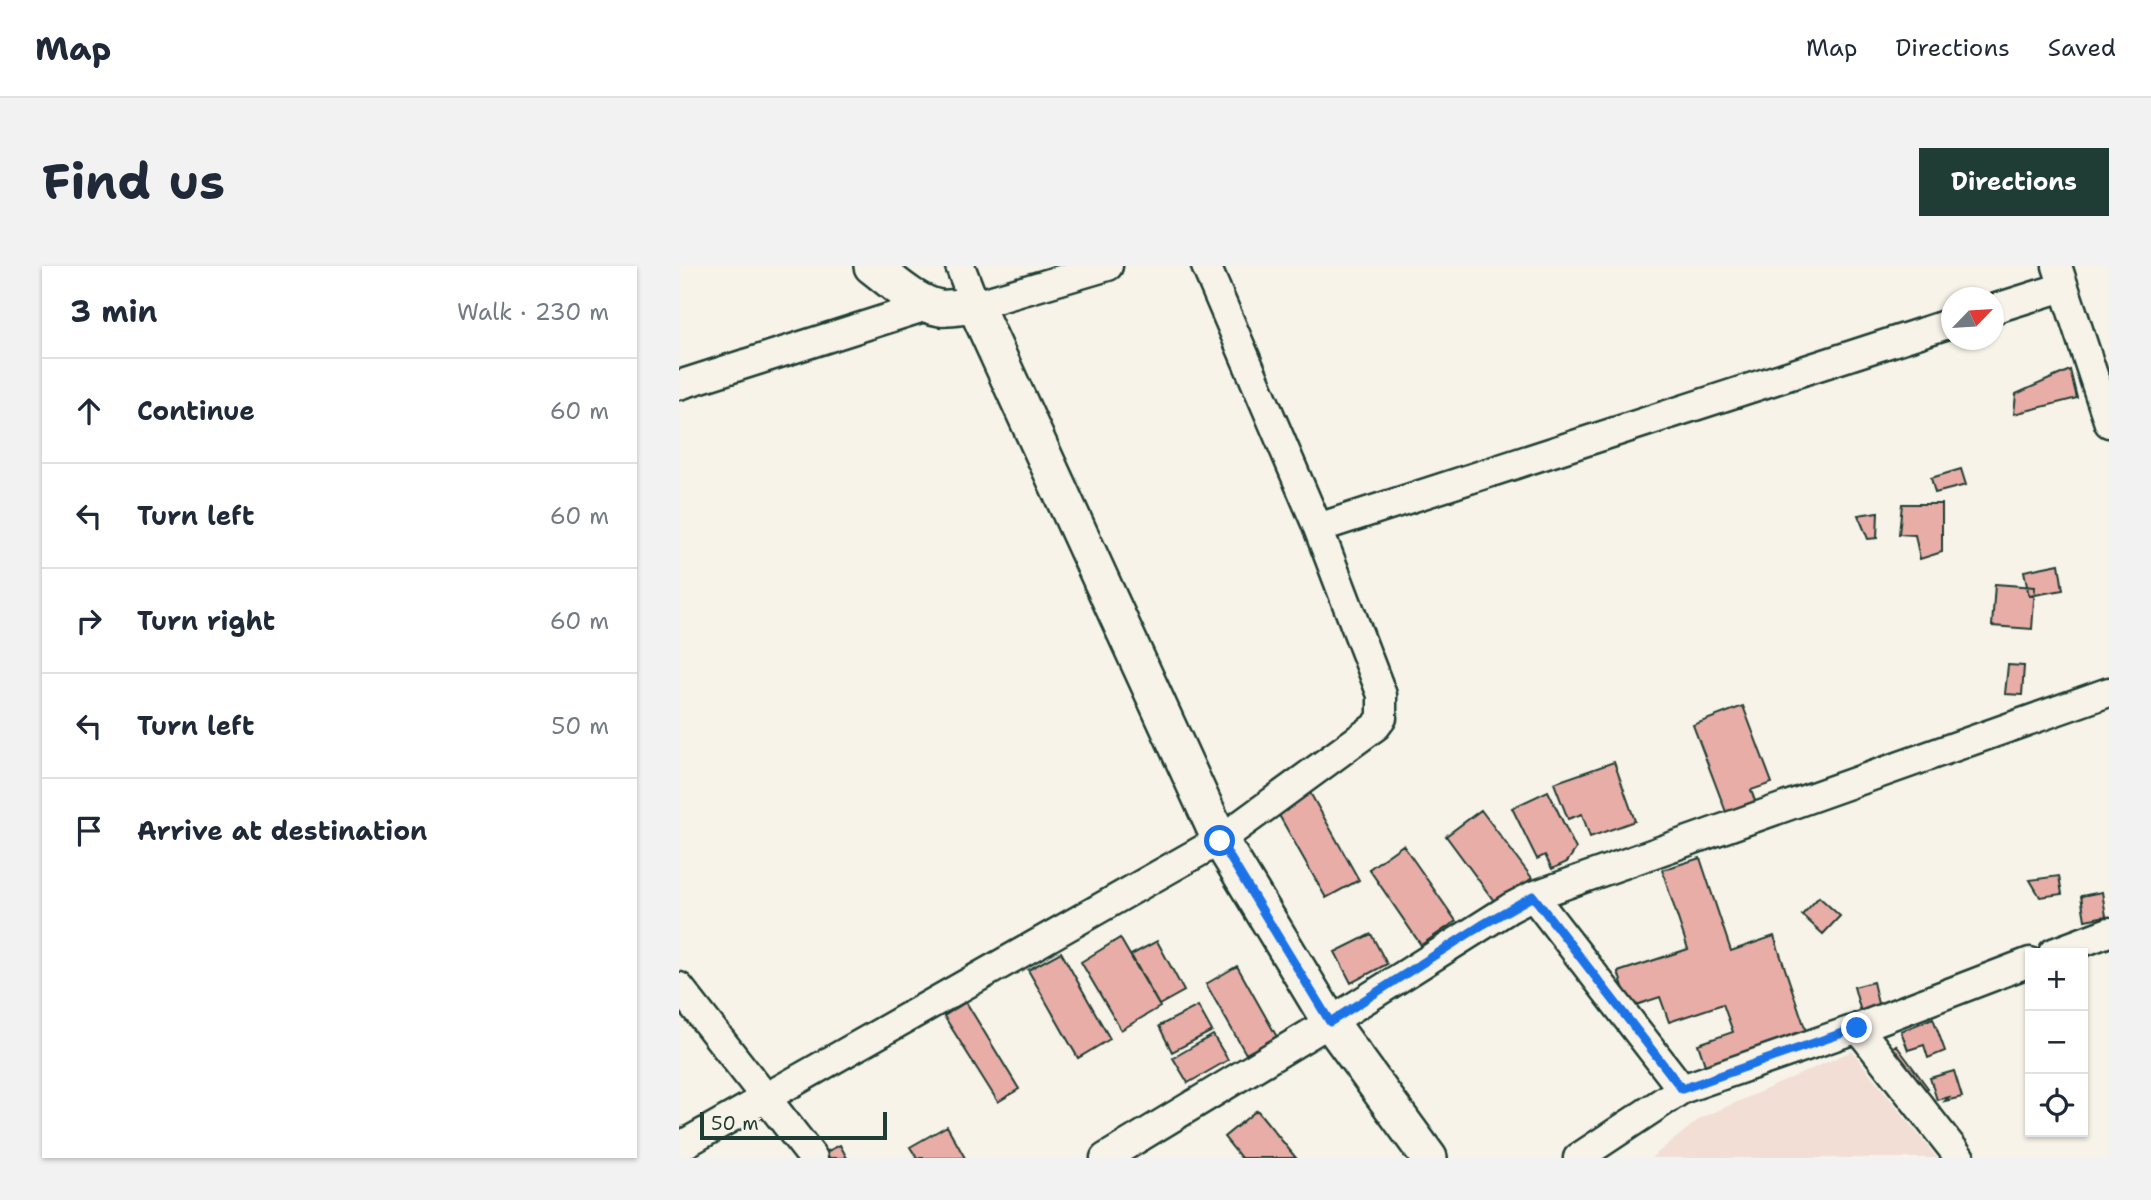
<!DOCTYPE html>
<meta charset="utf-8">
<style>
:root{--surface:#fff;--page:#f2f2f3;--text:#1f2937;--muted:#747a83;--line:#e0e1e3;--accent:#1f3d34}
body{margin:0;font-family:"Shantell Sans",sans-serif;background:var(--page);color:var(--text)}
.controls{position:absolute;right:21px;bottom:21px;display:grid;overflow:hidden;border-radius:0px;box-shadow:0 2px 5px #0004}
.controls button{width:63px;height:63px;display:grid;place-items:center;padding:0;border:0;border-bottom:2px solid var(--line);background:var(--surface);color:var(--text);font:35px sans-serif}
.compass{position:absolute;left:1262px;top:21px;width:63px;height:63px;border-radius:50%;background:var(--surface);box-shadow:0 2px 5px #0004;rotate:65deg}
.scale{position:absolute;left:21px;bottom:18px;width:187px;box-sizing:border-box;padding-left:7px;border:4px solid #1f3d34;border-top:0;font-size:19px;line-height:24px;white-space:nowrap;color:#1f3d34;-webkit-text-stroke:5px #f7f3e8;paint-order:stroke}
.stop{position:absolute;width:21px;height:21px;margin:-16px;border:5px solid #1a73e8;border-radius:50%;background:#fff}
.stop.end{background:#1a73e8;border-color:#fff;box-shadow:0 2px 7px #0008}
.list{margin:0;padding:0;list-style:none}
h2{display:flex;justify-content:space-between;align-items:center;height:91px;margin:0;padding:0 28px;font-size:30px}
h2 small{font-size:23px;font-weight:400;color:var(--muted)}
.list li{display:grid;grid-template-columns:46px 1fr auto;gap:21px;align-items:center;box-sizing:border-box;height:105px;padding:0 28px;border-top:2px solid var(--line)}
.list b{display:block;font-size:26px;white-space:nowrap}
.list em{font-size:23px;font-style:normal;color:var(--muted)}
.icon{flex:none;width:38px;height:38px;fill:none;stroke:currentColor;stroke-width:2;stroke-linecap:round;stroke-linejoin:round}
.map{position:relative;flex:none;width:1430px;height:892px;overflow:hidden;border-radius:0px}
header{display:flex;align-items:center;gap:42px;box-sizing:border-box;height:98px;padding:0 35px;background:var(--surface);border-bottom:2px solid var(--line)}
header strong{font-size:33px}
nav{display:flex;gap:38px;margin-inline-start:auto;font-size:24px}
.intro{display:flex;align-items:center;justify-content:space-between;box-sizing:border-box;height:168px;padding:0 42px}
h1{margin:0;font-size:49px}
.button{padding:18px 32px;border-radius:0px;background:var(--accent);color:#fff;font-size:24px;font-weight:700}
main{display:flex;gap:42px;padding:0 42px}
aside{flex:1;background:var(--surface);border-radius:0px;box-shadow:0 2px 5px #0004}
.map>svg:first-child{display:block}
</style>
<header>
<strong>Map</strong>
<nav><a>Map</a><a>Directions</a><a>Saved</a></nav>
</header>
<div class="intro"><h1>Find us</h1><a class="button">Directions</a></div>
<main>
<aside>
<h2>3 min<small>Walk · 230 m</small></h2>
<ul class="list">
<li><svg class="icon" aria-label="ahead" viewBox="0 0 24 24"><path d="M12 20V5M6 11l6-6 6 6"/></svg><div><b>Continue</b></div><em>60 m</em></li>
<li><svg class="icon" aria-label="left" viewBox="0 0 24 24"><path d="M17 20v-9H6M10 6l-5 5 5 5"/></svg><div><b>Turn left</b></div><em>60 m</em></li>
<li><svg class="icon" aria-label="right" viewBox="0 0 24 24"><path d="M7 20v-9h11M14 6l5 5-5 5"/></svg><div><b>Turn right</b></div><em>60 m</em></li>
<li><svg class="icon" aria-label="left" viewBox="0 0 24 24"><path d="M17 20v-9H6M10 6l-5 5 5 5"/></svg><div><b>Turn left</b></div><em>50 m</em></li>
<li><svg class="icon" aria-label="arrive" viewBox="0 0 24 24"><path d="M6 21V4h12l-3 4 3 4H6"/></svg><div><b>Arrive at destination</b></div></li>
</ul>
</aside>
<div class="map">
<svg width="1430" height="892" viewBox="0 0 1430 892">
<rect width="100%" height="100%" fill="#f7f3e8"/>
<filter id="ink" filterUnits="userSpaceOnUse"><feTurbulence type="fractalNoise" baseFrequency=".0143" numOctaves="2"/><feDisplacementMap in="SourceGraphic" scale="14" xChannelSelector="R" yChannelSelector="G"/><feConvolveMatrix kernelMatrix="1 2 1 2 8 2 1 2 1" color-interpolation-filters="sRGB"/></filter>
<g filter="url(#ink)">
<path fill="#f2ded4" d="M 1173,785 L 1258,892 L 972,892 L 1022,852 Z"/>
<path fill="#e7ada6" stroke="#1f3d34" stroke-width="2" d="M 1391,104 L 1398,132 L 1335,148 L 1337,128 Z
M 1282,203 L 1287,219 L 1256,227 L 1252,212 Z
M 1223,238 L 1263,238 L 1263,286 L 1241,293 L 1236,269 L 1220,268 Z
M 1199,246 L 1198,272 L 1189,273 L 1179,249 Z
M 1380,298 L 1384,324 L 1350,330 L 1345,305 Z
M 1316,318 L 1356,321 L 1353,363 L 1313,360 Z
M 1329,399 L 1345,400 L 1343,429 L 1326,428 Z
M 1064,440 L 1093,517 L 1072,524 L 1076,535 L 1047,546 L 1014,459 Z
M 935,496 L 956,555 L 911,571 L 903,548 L 889,553 L 875,517 Z
M 629,523 L 680,614 L 647,632 L 596,542 Z
M 869,525 L 897,583 L 888,596 L 873,603 L 866,589 L 858,593 L 833,542 Z
M 802,544 L 853,612 L 818,639 L 767,570 Z
M 724,579 L 777,655 L 742,679 L 690,603 Z
M 1021,592 L 1052,685 L 1095,670 L 1129,771 L 1028,805 L 1019,778 L 1054,766 L 1044,738 L 990,756 L 981,731 L 951,741 L 939,706 L 1009,683 L 983,604 Z
M 1380,610 L 1383,628 L 1361,631 L 1351,614 Z
M 1423,626 L 1427,650 L 1406,654 L 1402,630 Z
M 1140,631 L 1161,650 L 1144,668 L 1123,649 Z
M 692,668 L 708,698 L 672,717 L 656,686 Z
M 441,672 L 481,741 L 442,764 L 402,696 Z
M 478,675 L 505,725 L 480,739 L 452,689 Z
M 382,686 L 431,773 L 399,792 L 349,704 Z
M 558,700 L 598,771 L 567,788 L 527,718 Z
M 1194,716 L 1200,742 L 1182,746 L 1175,721 Z
M 287,736 L 340,823 L 319,836 L 265,750 Z
M 519,740 L 533,765 L 493,786 L 480,760 Z
M 1254,752 L 1266,785 L 1249,792 L 1245,779 L 1229,784 L 1222,765 Z
M 534,769 L 549,794 L 509,817 L 494,792 Z
M 1217,779 L 1249,822 L 1238,831 L 1206,788 Z
M 1275,805 L 1283,831 L 1266,835 L 1270,831 L 1258,834 L 1251,812 Z
M 578,844 L 617,892 L 562,892 L 545,871 Z
M 268,860 L 286,892 L 238,892 L 231,881 Z
M 161,879 L 168,892 L 150,892 L 147,886 Z"/>
<g fill="none" stroke-linecap="round" stroke-linejoin="round">
<g stroke="#1f3d34" stroke-width="33">
<path id="minor" d="M 281,0 L 296,39 L 429,0
M 1378,0 L 1430,157
M 1314,43 L 1384,21
M 0,119 L 251,39
M 639,262 L 1272,57
M 854,630 L 1003,823
M 1374,687 L 1430,666
M 0,721 L 134,892
M 1179,762 L 1281,892
M 0,881 L 541,574 L 697,460 L 703,452 L 703,429 L 639,262 L 527,0
M 426,892 L 651,756 L 831,642 L 854,630 L 1430,426
M 899,892 L 1003,823 L 1179,762 L 1351,696"/>
</g>
<g stroke="#1f3d34" stroke-width="40">
<path id="tertiary" d="M 193,0 C 213,15 236,38 261,42 C 272,43 285,40 296,39 L 541,574 L 651,756 L 750,892"/>
</g>
<use href="#minor" stroke="#f7f3e8" stroke-width="28"/>
<use href="#tertiary" stroke="#f7f3e8" stroke-width="35"/>
</g>
</g>
<g fill="none" stroke-linecap="round" stroke-linejoin="round" filter="url(#ink)">
<path stroke="#1a73e8" stroke-width="9" d="M 541,575 L 651,756 L 803,659 L 854,630 L 1003,823 L 1178,762"/>
</g>
</svg>
<div class="controls">
<button>+</button>
<button>−</button>
<button><svg class="icon" aria-label="locate" viewBox="0 0 24 24"><circle cx="12" cy="12" r="6"/><path d="M12 2v4M12 18v4M2 12h4M18 12h4"/></svg></button>
</div>
<svg class="compass" viewBox="-18 -18 36 36"><path d="M0-13l5 13h-10z" fill="#e53935"/><path d="M0 13l5-13h-10z" fill="#747a83"/></svg>
<div class="scale">50 m</div>
<div class="stop" style="left:541px;top:575px"></div>
<div class="stop end" style="left:1178px;top:762px"></div>
</div>
</main>
